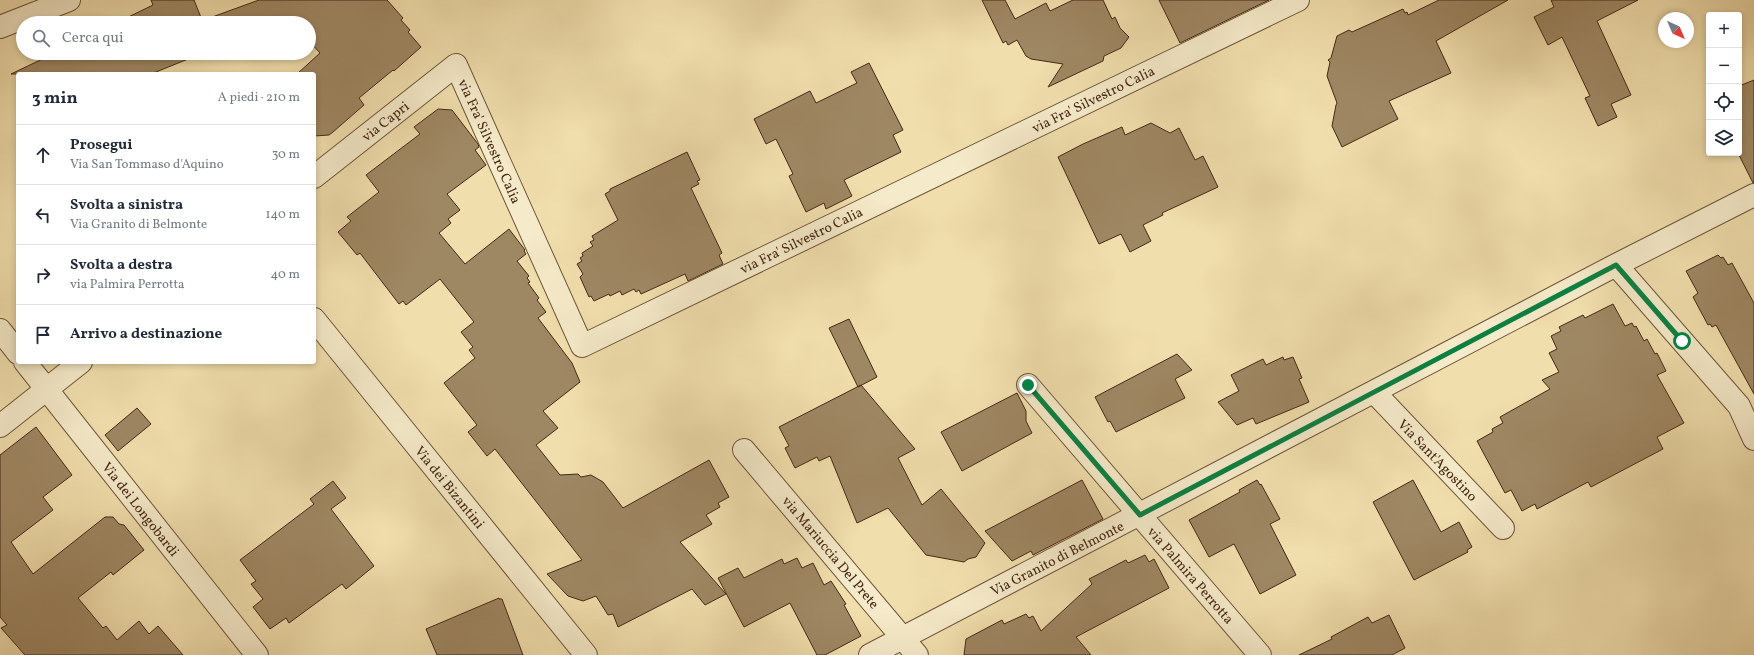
<!DOCTYPE html>
<html lang="it">
<meta charset="utf-8">
<style>
:root{--surface:#fff;--page:#f2f2f3;--text:#1f2937;--muted:#747a83;--line:#e0e1e3}
body{margin:0;font-family:Vollkorn,serif;background:var(--page);color:var(--text)}
.controls{position:absolute;right:12px;top:12px;display:grid;overflow:hidden;border-radius:4px;box-shadow:0 2px 6px #0003}
.controls button{width:36px;height:36px;display:grid;place-items:center;padding:0;border:0;border-bottom:1px solid var(--line);background:var(--surface);color:var(--text);font:20px sans-serif}
.compass{position:absolute;left:1658px;top:12px;width:36px;height:36px;border-radius:50%;background:var(--surface);box-shadow:0 2px 6px #0003;rotate:136deg}
.stop{position:absolute;width:12px;height:12px;margin:-9px;border:3px solid #0b8043;border-radius:50%;background:#fff}
.stop.end{background:#0b8043;border-color:#fff;box-shadow:0 1px 4px #0008}
.list{margin:0;padding:0;list-style:none}
h2{display:flex;justify-content:space-between;align-items:center;height:52px;margin:0;padding:0 16px;font-size:17px}
h2 small{font-size:13px;font-weight:400;color:var(--muted)}
.list li{display:grid;grid-template-columns:26px 1fr auto;gap:12px;align-items:center;box-sizing:border-box;height:60px;padding:0 16px;border-top:1px solid var(--line)}
.list b{display:block;font-size:15px;white-space:nowrap}
.list p{margin:0;font-size:13px;white-space:nowrap;color:var(--muted)}
.list em{font-size:13px;font-style:normal;color:var(--muted)}
.icon{flex:none;width:22px;height:22px;fill:none;stroke:currentColor;stroke-width:2;stroke-linecap:round;stroke-linejoin:round}
.map{position:relative;flex:none;width:1754px;height:655px;overflow:hidden}
.search{position:absolute;background:var(--surface);box-shadow:0 2px 6px #0003;left:16px;top:16px;width:300px;height:44px;display:flex;align-items:center;gap:10px;box-sizing:border-box;padding:0 14px;border-radius:22px;color:var(--muted);font-size:15px}
.panel{position:absolute;background:var(--surface);box-shadow:0 2px 6px #0003;left:16px;top:72px;width:300px;height:292px;border-radius:4px}
.map>svg:first-child{display:block}
</style>
<div class="map">
<svg width="1754" height="655" viewBox="0 0 1754 655">
<rect width="100%" height="100%" fill="#f0deac"/>
<filter id="stains"><feTurbulence type="fractalNoise" baseFrequency=".005" numOctaves="4"/><feColorMatrix values="0 0 0 0 .2 0 0 0 0 .09 0 0 0 0 .02 0 0 0 .5 -.17"/></filter>
<radialGradient id="worn" r=".72"><stop offset=".6" stop-color="#630" stop-opacity="0"/><stop offset="1" stop-color="#630" stop-opacity=".3"/></radialGradient>
<path fill="#9e8763" stroke="#462914" d="M 151,0 L 194,0 L 202,20 L 204,20 L 259,0 L 387,0 L 403,18 L 401,20 L 410,30 L 408,32 L 421,47 L 394,71 L 393,70 L 359,98 L 364,105 L 333,132 L 329,135 L 314,136 L 314,74 L 297,74 L 320,53 L 309,41 L 309,23 L 116,23 L 153,5 Z
M 982,0 L 1005,0 L 1015,19 L 1046,3 L 1050,11 L 1073,0 L 1103,0 L 1112,19 L 1115,17 L 1120,28 L 1129,37 L 1121,48 L 1104,56 L 1103,61 L 1048,87 L 1063,64 L 1031,59 L 1026,56 L 1017,40 L 1008,45 L 1006,41 L 1003,43 Z
M 1159,0 L 1269,0 L 1180,43 Z
M 1439,0 L 1508,0 L 1436,41 L 1451,73 L 1389,101 L 1398,119 L 1342,147 L 1332,126 L 1336,105 L 1337,103 L 1327,76 L 1330,62 L 1328,60 L 1331,58 L 1337,36 L 1349,30 L 1352,32 L 1403,9 L 1405,13 L 1407,12 L 1408,15 Z
M 1551,0 L 1638,0 L 1597,21 L 1631,95 L 1611,104 L 1617,117 L 1598,126 L 1585,98 L 1590,96 L 1562,37 L 1548,45 L 1534,17 L 1554,7 Z
M 55,53 L 203,53 L 151,74 L 11,74 Z
M 869,63 L 903,130 L 893,135 L 901,152 L 844,180 L 852,196 L 826,209 L 824,203 L 806,212 L 789,176 L 793,174 L 776,139 L 766,144 L 754,119 L 810,91 L 816,103 L 857,83 L 851,72 Z
M 1754,80 L 1754,183 L 1753,183 L 1738,153 L 1739,86 Z
M 438,109 L 452,110 L 478,144 L 479,147 L 475,150 L 486,165 L 447,194 L 460,210 L 448,219 L 451,223 L 439,233 L 465,264 L 509,229 L 525,250 L 524,251 L 526,254 L 517,261 L 529,276 L 527,278 L 530,282 L 528,283 L 539,298 L 537,300 L 546,312 L 538,318 L 572,363 L 580,382 L 543,411 L 558,428 L 536,445 L 560,475 L 578,474 L 581,477 L 591,475 L 603,482 L 623,508 L 709,460 L 729,497 L 718,503 L 720,507 L 706,515 L 712,524 L 680,542 L 726,594 L 705,605 L 692,589 L 618,627 L 613,614 L 608,615 L 596,596 L 583,601 L 568,596 L 547,574 L 582,560 L 495,449 L 487,456 L 468,432 L 477,425 L 444,383 L 475,358 L 469,350 L 473,347 L 461,332 L 474,322 L 440,279 L 406,305 L 403,301 L 399,304 L 360,253 L 357,255 L 338,232 L 351,221 L 347,217 L 379,192 L 366,175 L 420,134 L 414,127 Z
M 1151,123 L 1170,133 L 1179,128 L 1195,160 L 1203,156 L 1218,187 L 1162,213 L 1163,215 L 1143,225 L 1151,241 L 1130,252 L 1121,234 L 1099,244 L 1058,157 L 1083,144 L 1122,127 L 1125,135 Z
M 687,152 L 700,180 L 697,181 L 699,184 L 691,188 L 722,253 L 719,255 L 723,264 L 688,281 L 685,274 L 641,294 L 639,290 L 636,292 L 634,289 L 622,295 L 620,291 L 610,296 L 609,294 L 594,301 L 591,296 L 589,297 L 580,277 L 583,274 L 577,264 L 582,261 L 580,258 L 583,256 L 582,253 L 593,246 L 590,242 L 594,240 L 592,236 L 618,220 L 605,194 L 610,191 L 610,189 Z
M 1718,255 L 1721,258 L 1723,257 L 1728,265 L 1732,263 L 1754,303 L 1754,394 L 1716,325 L 1712,327 L 1710,324 L 1708,325 L 1693,297 L 1698,293 L 1686,271 Z
M 1613,304 L 1625,326 L 1632,323 L 1634,327 L 1636,326 L 1644,341 L 1647,339 L 1655,354 L 1657,353 L 1666,371 L 1657,375 L 1684,423 L 1657,437 L 1663,449 L 1591,487 L 1588,482 L 1537,509 L 1535,504 L 1522,511 L 1511,490 L 1505,493 L 1477,441 L 1493,432 L 1492,429 L 1503,423 L 1500,417 L 1550,389 L 1542,380 L 1559,372 L 1549,353 L 1557,349 L 1551,336 L 1561,331 L 1559,327 L 1583,315 L 1585,318 Z
M 849,319 L 877,377 L 858,387 L 829,328 Z
M 1177,354 L 1192,370 L 1175,379 L 1185,398 L 1116,432 L 1110,421 L 1108,422 L 1095,397 Z
M 1283,357 L 1284,360 L 1293,357 L 1302,378 L 1299,379 L 1309,402 L 1256,424 L 1253,418 L 1237,425 L 1218,402 L 1239,391 L 1231,375 L 1263,359 L 1266,365 Z
M 861,385 L 915,449 L 898,458 L 922,505 L 941,489 L 985,543 L 976,557 L 968,559 L 964,562 L 926,555 L 888,508 L 857,523 L 830,456 L 819,461 L 817,457 L 795,468 L 785,448 L 789,446 L 779,427 Z
M 1017,393 L 1026,411 L 1026,421 L 1032,433 L 962,471 L 941,432 Z
M 137,408 L 151,424 L 118,451 L 105,435 Z
M 36,427 L 72,475 L 43,497 L 53,510 L 11,542 L 33,574 L 105,517 L 113,517 L 119,524 L 124,525 L 144,550 L 113,575 L 111,572 L 78,598 L 103,628 L 106,626 L 117,640 L 139,621 L 149,634 L 158,626 L 183,655 L 25,655 L 1,628 L 7,625 L 0,617 L 0,455 Z
M 1082,480 L 1103,519 L 1033,555 L 1031,551 L 1012,561 L 985,531 Z
M 1257,480 L 1260,485 L 1261,484 L 1280,519 L 1270,524 L 1296,575 L 1260,594 L 1234,544 L 1209,557 L 1189,520 L 1240,492 L 1239,490 Z
M 1413,480 L 1441,532 L 1459,522 L 1472,547 L 1467,550 L 1468,552 L 1414,580 L 1373,502 Z
M 333,481 L 346,498 L 331,509 L 374,566 L 346,589 L 342,584 L 289,623 L 286,618 L 270,629 L 253,607 L 263,599 L 251,584 L 256,581 L 240,560 L 314,504 L 310,499 Z
M 1145,555 L 1149,562 L 1154,559 L 1169,588 L 1076,637 L 1091,655 L 964,655 L 966,639 L 1002,620 L 1004,624 L 1026,614 L 1029,618 L 1033,616 L 1041,631 L 1092,584 L 1089,579 L 1126,560 L 1128,563 Z
M 797,558 L 802,568 L 813,563 L 824,585 L 831,581 L 846,604 L 844,605 L 861,636 L 825,655 L 817,655 L 790,603 L 744,627 L 718,578 L 738,568 L 744,578 L 782,559 L 784,564 Z
M 499,598 L 499,599 L 502,599 L 523,655 L 437,655 L 426,629 Z
M 1389,615 L 1405,648 L 1392,655 L 1299,655 L 1332,639 L 1331,637 L 1368,617 L 1372,623 Z"/>
<g fill="none" stroke-linecap="round" stroke-linejoin="round">
<g stroke="#70563a" stroke-width="24">
<path id="minor" d="M 0,27 L 69,0
M 314,177 L 456,65 L 582,346 L 1298,0
M 1616,265 L 1739,406 L 1754,439
M 314,319 L 586,655
M 0,330 L 18,353
M 25,362 L 257,655
M 1028,385 L 1260,655
M 1374,392 L 1503,528
M 0,426 L 81,362
M 744,450 L 917,655
M 870,655 L 1616,265 L 1754,195"/>
</g>
<use href="#minor" stroke="#f5eac9" stroke-width="22"/>
</g>
<g fill="none" stroke-linecap="round" stroke-linejoin="round">
<path stroke="#0b8043" stroke-width="5" d="M 1028,385 L 1140,515 L 1616,265 L 1682,341"/>
</g>
<g text-anchor="middle" stroke-width="3" stroke-linejoin="round" paint-order="stroke">
<g font-size="14" fill="#462914" stroke="#f5eac9">
<text transform="translate(1093 99) rotate(-26)" y="5">via Fra' Silvestro Calia</text>
<text transform="translate(385 121) rotate(-38)" y="5">via Capri</text>
<text transform="translate(490 141) rotate(66)" y="5">via Fra' Silvestro Calia</text>
<text transform="translate(801 240) rotate(-26)" y="5">via Fra' Silvestro Calia</text>
<text transform="translate(1438 460) rotate(46)" y="5">Via Sant'Agostino</text>
<text transform="translate(450 487) rotate(51)" y="5">Via dei Bizantini</text>
<text transform="translate(141 509) rotate(52)" y="5">Via dei Longobardi</text>
<text transform="translate(831 552) rotate(50)" y="5">via Mariuccia Del Prete</text>
<text transform="translate(1057 558) rotate(-27)" y="5">Via Granito di Belmonte</text>
<text transform="translate(1191 575) rotate(49)" y="5">via Palmira Perrotta</text>
</g>
</g>
<rect width="100%" height="100%" filter="url(#stains)"/>
<rect width="100%" height="100%" fill="url(#worn)"/>
</svg>
<div class="controls">
<button>+</button>
<button>−</button>
<button><svg class="icon" aria-label="locate" viewBox="0 0 24 24"><circle cx="12" cy="12" r="6"/><path d="M12 2v4M12 18v4M2 12h4M18 12h4"/></svg></button>
<button><svg class="icon" aria-label="layers" viewBox="0 0 24 24"><path d="M12 4l9 5-9 5-9-5zM3 14l9 5 9-5"/></svg></button>
</div>
<svg class="compass" viewBox="-18 -18 36 36"><path d="M0-13l5 13h-10z" fill="#e53935"/><path d="M0 13l5-13h-10z" fill="#747a83"/></svg>
<div class="stop" style="left:1682px;top:341px"></div>
<div class="stop end" style="left:1028px;top:385px"></div>
<div class="search"><svg class="icon" aria-label="search" viewBox="0 0 24 24"><circle cx="10" cy="10" r="6"/><path d="M15 15l6 6"/></svg>Cerca qui</div>
<section class="panel">
<h2>3 min<small>A piedi · 210 m</small></h2>
<ul class="list">
<li><svg class="icon" aria-label="ahead" viewBox="0 0 24 24"><path d="M12 20V5M6 11l6-6 6 6"/></svg><div><b>Prosegui</b><p>Via San Tommaso d'Aquino</p></div><em>30 m</em></li>
<li><svg class="icon" aria-label="left" viewBox="0 0 24 24"><path d="M17 20v-9H6M10 6l-5 5 5 5"/></svg><div><b>Svolta a sinistra</b><p>Via Granito di Belmonte</p></div><em>140 m</em></li>
<li><svg class="icon" aria-label="right" viewBox="0 0 24 24"><path d="M7 20v-9h11M14 6l5 5-5 5"/></svg><div><b>Svolta a destra</b><p>via Palmira Perrotta</p></div><em>40 m</em></li>
<li><svg class="icon" aria-label="arrive" viewBox="0 0 24 24"><path d="M6 21V4h12l-3 4 3 4H6"/></svg><div><b>Arrivo a destinazione</b></div></li>
</ul>
</section>
</div>
